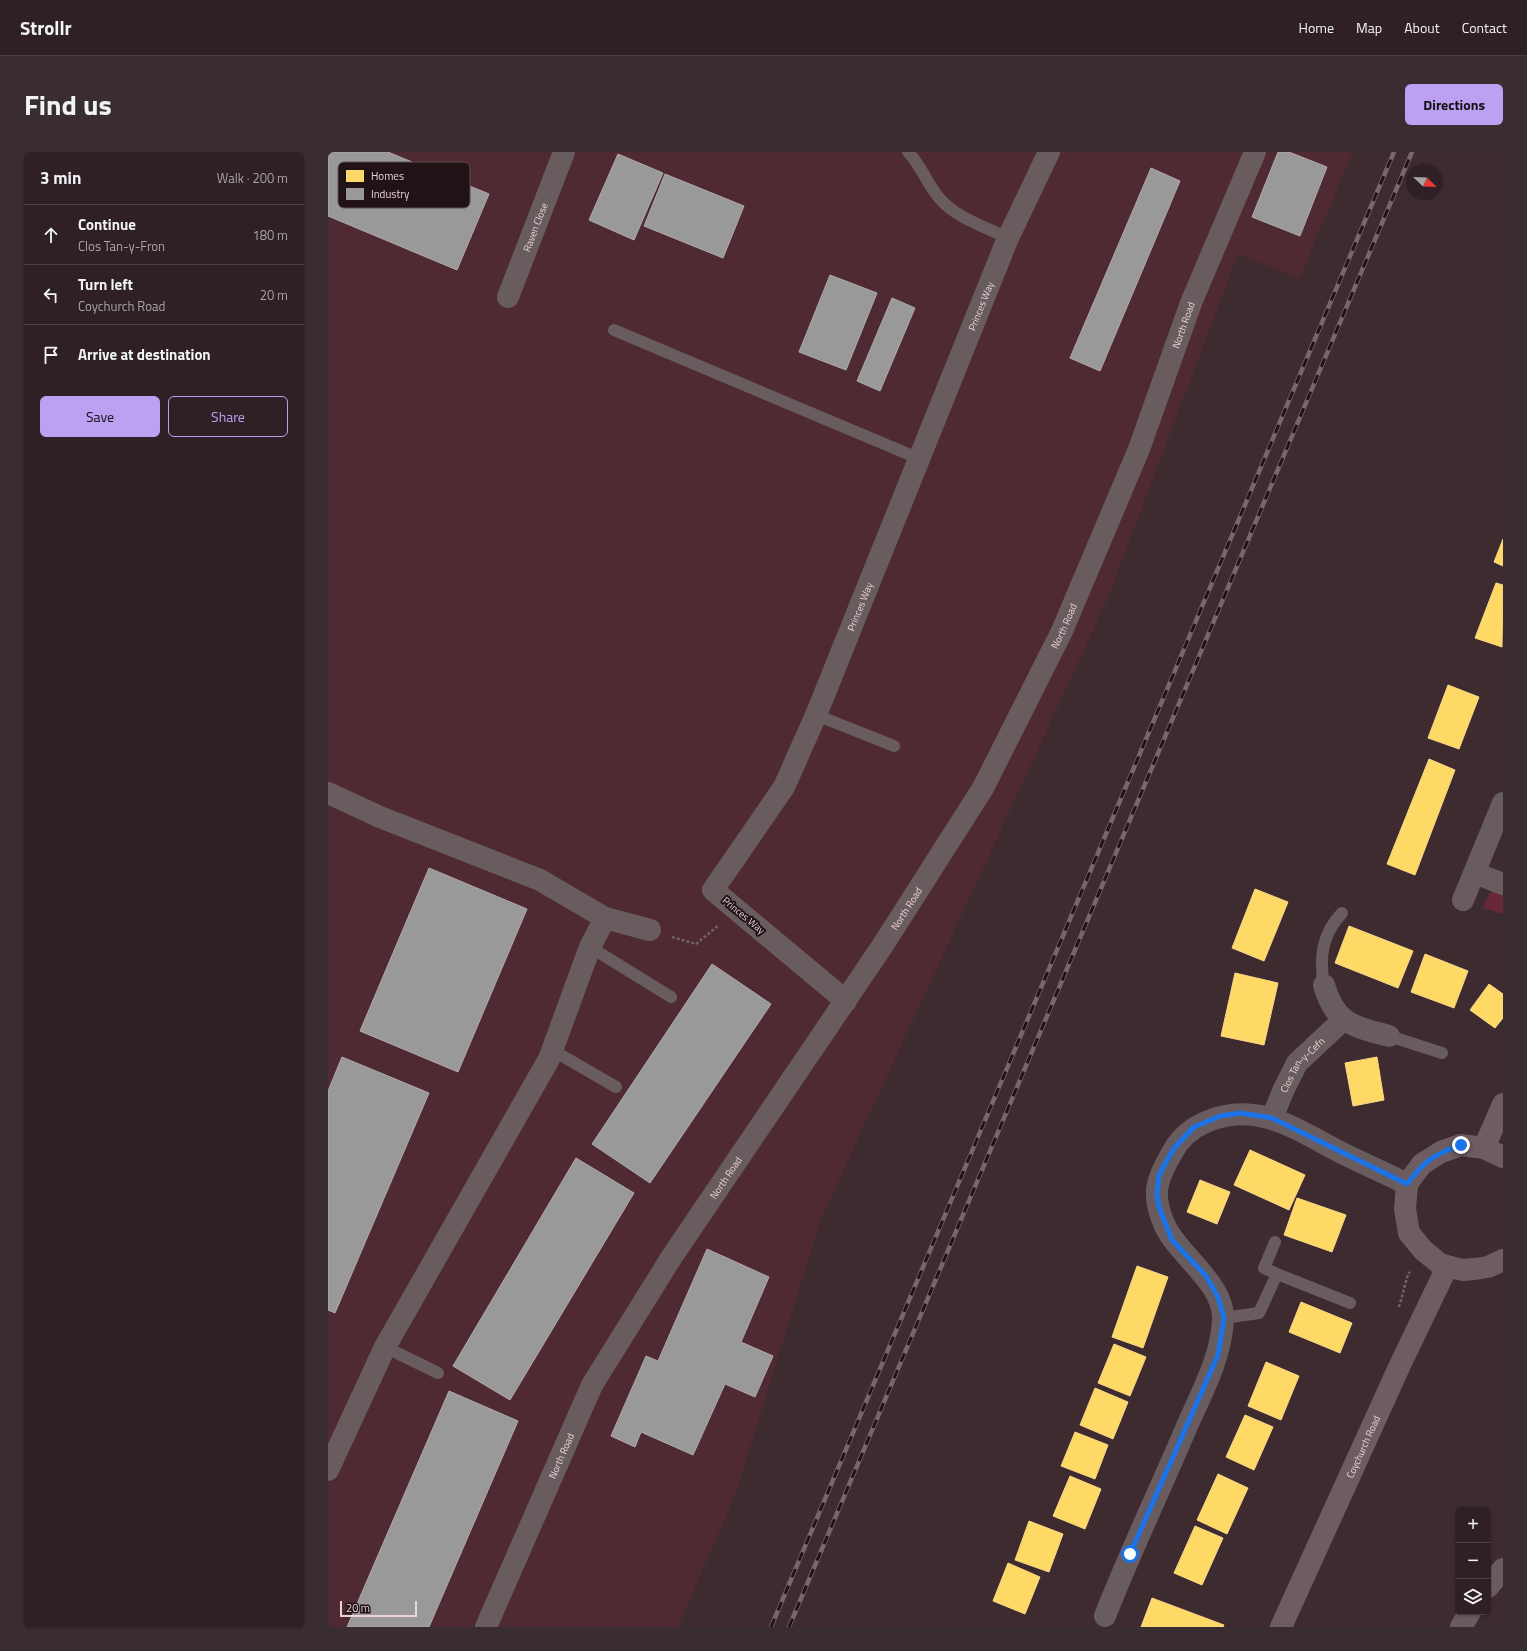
<!DOCTYPE html>
<meta charset="utf-8">
<style>
:root{--surface:#2e2024;--page:#3a2d31;--text:#f1f3f6;--muted:#a7a3a6;--line:#493e41;--accent:#bca0f2}
body{margin:0;font-family:"Titillium Web",sans-serif;background:var(--page);color:var(--text)}
.controls{position:absolute;right:12px;bottom:12px;display:grid;overflow:hidden;border-radius:6px;box-shadow:0 1px 3px #0004}
.controls button{width:36px;height:36px;display:grid;place-items:center;padding:0;border:0;border-bottom:1px solid var(--line);background:var(--surface);color:var(--text);font:20px sans-serif}
.compass{position:absolute;left:1079px;top:12px;width:36px;height:36px;border-radius:50%;background:var(--surface);box-shadow:0 1px 3px #0004;rotate:113deg}
.scale{position:absolute;left:12px;bottom:10px;width:77px;box-sizing:border-box;padding-left:4px;border:2px solid #e8d3d7;border-top:0;font-size:11px;line-height:14px;white-space:nowrap;color:#e8d3d7;-webkit-text-stroke:3px #211216;paint-order:stroke}
.stop{position:absolute;width:12px;height:12px;margin:-9px;border:3px solid #1a73e8;border-radius:50%;background:#fff}
.stop.end{background:#1a73e8;border-color:#fff;box-shadow:0 1px 4px #0008}
.list{margin:0;padding:0;list-style:none}
h2{display:flex;justify-content:space-between;align-items:center;height:52px;margin:0;padding:0 16px;font-size:17px}
h2 small{font-size:13px;font-weight:400;color:var(--muted)}
.list li{display:grid;grid-template-columns:26px 1fr auto;gap:12px;align-items:center;box-sizing:border-box;height:60px;padding:0 16px;border-top:1px solid var(--line)}
.list b{display:block;font-size:15px;white-space:nowrap}
.list p{margin:0;font-size:13px;white-space:nowrap;color:var(--muted)}
.list em{font-size:13px;font-style:normal;color:var(--muted)}
.actions{display:flex;gap:8px;padding:12px 16px}
.actions a{flex:1;padding:9px 0;border:1px solid var(--accent);border-radius:6px;text-align:center;font-size:14px;color:var(--accent)}
.actions .main{background:var(--accent);color:#111}
.icon{flex:none;width:22px;height:22px;fill:none;stroke:currentColor;stroke-width:2;stroke-linecap:round;stroke-linejoin:round}
.map{position:relative;flex:none;width:1175px;height:1475px;overflow:hidden;border-radius:6px}
header{display:flex;align-items:center;gap:24px;box-sizing:border-box;height:56px;padding:0 20px;background:var(--surface);border-bottom:1px solid var(--line)}
header strong{font-size:19px}
nav{display:flex;gap:22px;margin-inline-start:auto;font-size:14px}
.intro{display:flex;align-items:center;justify-content:space-between;box-sizing:border-box;height:96px;padding:0 24px}
h1{margin:0;font-size:28px}
.button{padding:10px 18px;border-radius:6px;background:var(--accent);color:#111;font-size:14px;font-weight:700}
main{display:flex;gap:24px;padding:0 24px}
aside{flex:1;background:var(--surface);border-radius:6px;box-shadow:0 1px 3px #0004}
.map>svg:first-child{display:block}
</style>
<header>
<strong>Strollr</strong>
<nav><a>Home</a><a>Map</a><a>About</a><a>Contact</a></nav>
</header>
<div class="intro"><h1>Find us</h1><a class="button">Directions</a></div>
<main>
<aside>
<h2>3 min<small>Walk · 200 m</small></h2>
<ul class="list">
<li><svg class="icon" aria-label="ahead" viewBox="0 0 24 24"><path d="M12 20V5M6 11l6-6 6 6"/></svg><div><b>Continue</b><p>Clos Tan-y-Fron</p></div><em>180 m</em></li>
<li><svg class="icon" aria-label="left" viewBox="0 0 24 24"><path d="M17 20v-9H6M10 6l-5 5 5 5"/></svg><div><b>Turn left</b><p>Coychurch Road</p></div><em>20 m</em></li>
<li><svg class="icon" aria-label="arrive" viewBox="0 0 24 24"><path d="M6 21V4h12l-3 4 3 4H6"/></svg><div><b>Arrive at destination</b></div></li>
</ul>
<div class="actions"><a class="main">Save</a><a>Share</a></div>
</aside>
<div class="map">
<svg width="1175" height="1475" viewBox="0 0 1175 1475">
<rect width="100%" height="100%" fill="#3d2b30"/>
<path fill="#4f2a33" d="M 0,0 L 1025,0 L 971,127 L 910,102 L 780,446 L 493,1067 L 408,1341 L 350,1475 L 0,1475 Z"/>
<path fill="#67283a" d="M 1170,737 L 1175,737 L 1175,762 L 1155,756 L 1161,742 Z"/>
<path fill="#ffd966" stroke="#f8d788" d="M 1175,387 L 1175,414 L 1166,410 Z
M 1168,431 L 1175,433 L 1174,495 L 1147,486 Z
M 1120,533 L 1151,545 L 1131,597 L 1100,586 Z
M 1101,607 L 1127,618 L 1087,723 L 1059,712 Z
M 927,737 L 960,750 L 936,809 L 904,796 Z
M 1021,774 L 1085,799 L 1070,836 L 1007,811 Z
M 1097,802 L 1140,819 L 1126,856 L 1083,840 Z
M 907,821 L 950,831 L 936,893 L 893,884 Z
M 1161,832 L 1175,842 L 1175,866 L 1167,876 L 1142,858 Z
M 1049,905 L 1056,948 L 1025,954 L 1017,911 Z
M 922,998 L 977,1023 L 961,1058 L 906,1033 Z
M 872,1028 L 902,1040 L 889,1072 L 859,1060 Z
M 969,1046 L 1018,1063 L 1004,1100 L 956,1083 Z
M 809,1114 L 840,1125 L 815,1196 L 784,1185 Z
M 973,1150 L 1024,1171 L 1012,1201 L 961,1180 Z
M 786,1192 L 818,1205 L 802,1244 L 770,1231 Z
M 938,1210 L 971,1224 L 953,1268 L 920,1254 Z
M 767,1236 L 800,1250 L 785,1287 L 752,1273 Z
M 917,1263 L 945,1275 L 926,1318 L 898,1305 Z
M 747,1280 L 780,1293 L 767,1327 L 733,1314 Z
M 890,1322 L 920,1336 L 899,1382 L 869,1368 Z
M 742,1324 L 773,1337 L 757,1377 L 725,1364 Z
M 701,1369 L 735,1382 L 721,1420 L 687,1408 Z
M 867,1374 L 895,1386 L 874,1433 L 846,1421 Z
M 680,1411 L 712,1425 L 697,1462 L 665,1449 Z
M 824,1446 L 896,1473 L 895,1475 L 813,1475 Z"/>
<path fill="#999" stroke="#b1aaac" d="M 0,0 L 60,0 L 161,42 L 129,118 L 0,64 Z
M 950,0 L 961,0 L 999,15 L 972,84 L 924,65 Z
M 290,2 L 335,21 L 306,88 L 261,68 Z
M 823,16 L 852,29 L 772,219 L 742,206 Z
M 337,22 L 416,54 L 395,106 L 316,74 Z
M 502,123 L 549,141 L 518,218 L 471,200 Z
M 564,146 L 587,156 L 552,239 L 529,229 Z
M 101,716 L 199,757 L 130,920 L 32,879 Z
M 384,812 L 443,852 L 322,1031 L 264,992 Z
M 14,905 L 101,941 L 7,1161 L 0,1158 L 0,939 Z
M 248,1006 L 306,1041 L 182,1248 L 125,1214 Z
M 379,1097 L 441,1125 L 413,1190 L 445,1204 L 427,1245 L 397,1232 L 365,1303 L 313,1280 L 307,1295 L 283,1284 L 318,1204 L 330,1209 Z
M 121,1239 L 190,1269 L 101,1475 L 19,1475 Z"/>
<g fill="none" stroke-linecap="round" stroke-linejoin="round">
<path stroke="#706366" stroke-width="2.5" stroke-dasharray="3 2" stroke-linecap="butt" d="M 344,785 L 368,792 L 391,773
M 1071,1155 L 1080,1122 L 1082,1120"/>
<path stroke="#695c5e" stroke-width="12" d="M 580,0 C 594,14 599,33 613,48 C 629,66 658,75 680,86
M 286,178 L 592,307
M 488,563 L 566,594
M 262,795 L 343,845
M 996,833 C 991,806 994,782 1014,761
M 1061,884 L 1114,901
M 224,898 L 288,935
M 947,1090 L 936,1116 L 949,1122
M 896,1166 L 931,1161 L 949,1122 L 1022,1151
M 57,1195 L 110,1221"/>
<g stroke="#695c5e" stroke-width="22">
<path id="s1" d="M 180,145 L 236,0"/>
<path d="M 0,641 L 52,665 L 212,728 L 277,766 L 262,795 L 221,907 L 57,1195 L 0,1318"/>
<path d="M 1147,721 L 1175,732"/>
<path d="M 1135,748 L 1175,651"/>
<path d="M 277,766 L 322,778"/>
<path d="M 996,833 C 1007,872 1025,874 1061,884"/>
<path id="s2" d="M 518,849 L 385,738 L 456,635 L 488,563 L 680,86 L 721,0"/>
<path id="s3" d="M 944,966 L 955,939 L 969,911 L 1015,868"/>
<path d="M 1160,1435 L 1175,1417"/>
<path d="M 777,1464 C 802,1400 832,1338 859,1274 C 874,1240 893,1206 895,1168 C 897,1132 851,1104 837,1074 C 823,1043 828,1028 844,1001 C 851,987 864,976 878,970 C 928,948 968,977 1012,1000 C 1034,1011 1057,1021 1079,1032"/>
<path id="s4" d="M 158,1475 L 264,1233 L 343,1106 L 555,793 L 655,636 L 734,479 L 811,297 L 863,151 L 927,0"/>
<path d="M 1133,1475 L 1142,1460"/>
</g>
<g stroke="#6d5d60" stroke-width="22">
<path d="M 1156,996 L 1175,952"/>
<path d="M 1175,1005 L 1156,996 L 1133,993 L 1113,1000 L 1094,1012 L 1079,1032 L 1077,1057 L 1081,1081 L 1095,1098 L 1112,1112 L 1134,1118 L 1147,1117 L 1160,1115 L 1175,1108"/>
<path id="s5" d="M 953,1475 L 1072,1213 L 1119,1115"/>
</g>
<g stroke="#75686c" stroke-width="4.5">
<path id="rail" d="M 443,1475 L 1066,0
M 461,1475 L 1084,0"/>
</g>
<use href="#rail" stroke="#211216" stroke-width="3" stroke-dasharray="9" stroke-linecap="butt"/>
</g>
<g fill="none" stroke-linecap="round" stroke-linejoin="round">
<path stroke="#1a73e8" stroke-width="5" d="M 802,1402 L 890,1203 L 896,1166 L 890,1145 L 878,1124 L 844,1088 L 831,1055 L 829,1042 L 831,1023 L 846,996 L 866,975 L 892,964 L 913,961 L 944,966 L 1079,1032 C 1097,1008 1105,1003 1133,993"/>
</g>
<g text-anchor="middle" stroke-width="4" stroke-linejoin="round" paint-order="stroke">
<g font-size="10" fill="#e8d3d7" stroke="#211216">
<text dy="4" stroke="none"><textPath href="#s1" startOffset="75">Raven Close</textPath></text>
<text dy="4" stroke="none"><textPath href="#s2" startOffset="818">Princes Way</textPath></text>
<text dy="4" stroke="none"><textPath href="#s4" startOffset="1483">North Road</textPath></text>
<text dy="4" stroke="none"><textPath href="#s2" startOffset="494">Princes Way</textPath></text>
<text dy="4" stroke="none"><textPath href="#s4" startOffset="1159">North Road</textPath></text>
<text dy="4" stroke="none"><textPath href="#s4" startOffset="835">North Road</textPath></text>
<text transform="translate(416 763) rotate(40)" y="4">Princes Way</text>
<text dy="4" stroke="none"><textPath href="#s3" startOffset="62">Clos Tan-y-Cefn</textPath></text>
<text dy="4" stroke="none"><textPath href="#s4" startOffset="511">North Road</textPath></text>
<text dy="4" stroke="none"><textPath href="#s5" startOffset="198">Coychurch Road</textPath></text>
<text dy="4" stroke="none"><textPath href="#s4" startOffset="187">North Road</textPath></text>
</g>
</g>
<rect x="10" y="10" width="132" height="46" rx="6" fill="#211216" stroke="#5d4c50" stroke-width="1"/>
<rect x="18" y="18" width="18" height="12" fill="#ffd966"/>
<rect x="18" y="36" width="18" height="12" fill="#999"/>
<g font-size="11" fill="#e8d3d7">
<text x="43" y="28">Homes</text>
<text x="43" y="46">Industry</text>
</g>
</svg>
<div class="controls">
<button>+</button>
<button>−</button>
<button><svg class="icon" aria-label="layers" viewBox="0 0 24 24"><path d="M12 4l9 5-9 5-9-5zM3 14l9 5 9-5"/></svg></button>
</div>
<svg class="compass" viewBox="-18 -18 36 36"><path d="M0-13l5 13h-10z" fill="#e53935"/><path d="M0 13l5-13h-10z" fill="#a7a3a6"/></svg>
<div class="scale">20 m</div>
<div class="stop" style="left:802px;top:1402px"></div>
<div class="stop end" style="left:1133px;top:993px"></div>
</div>
</main>
